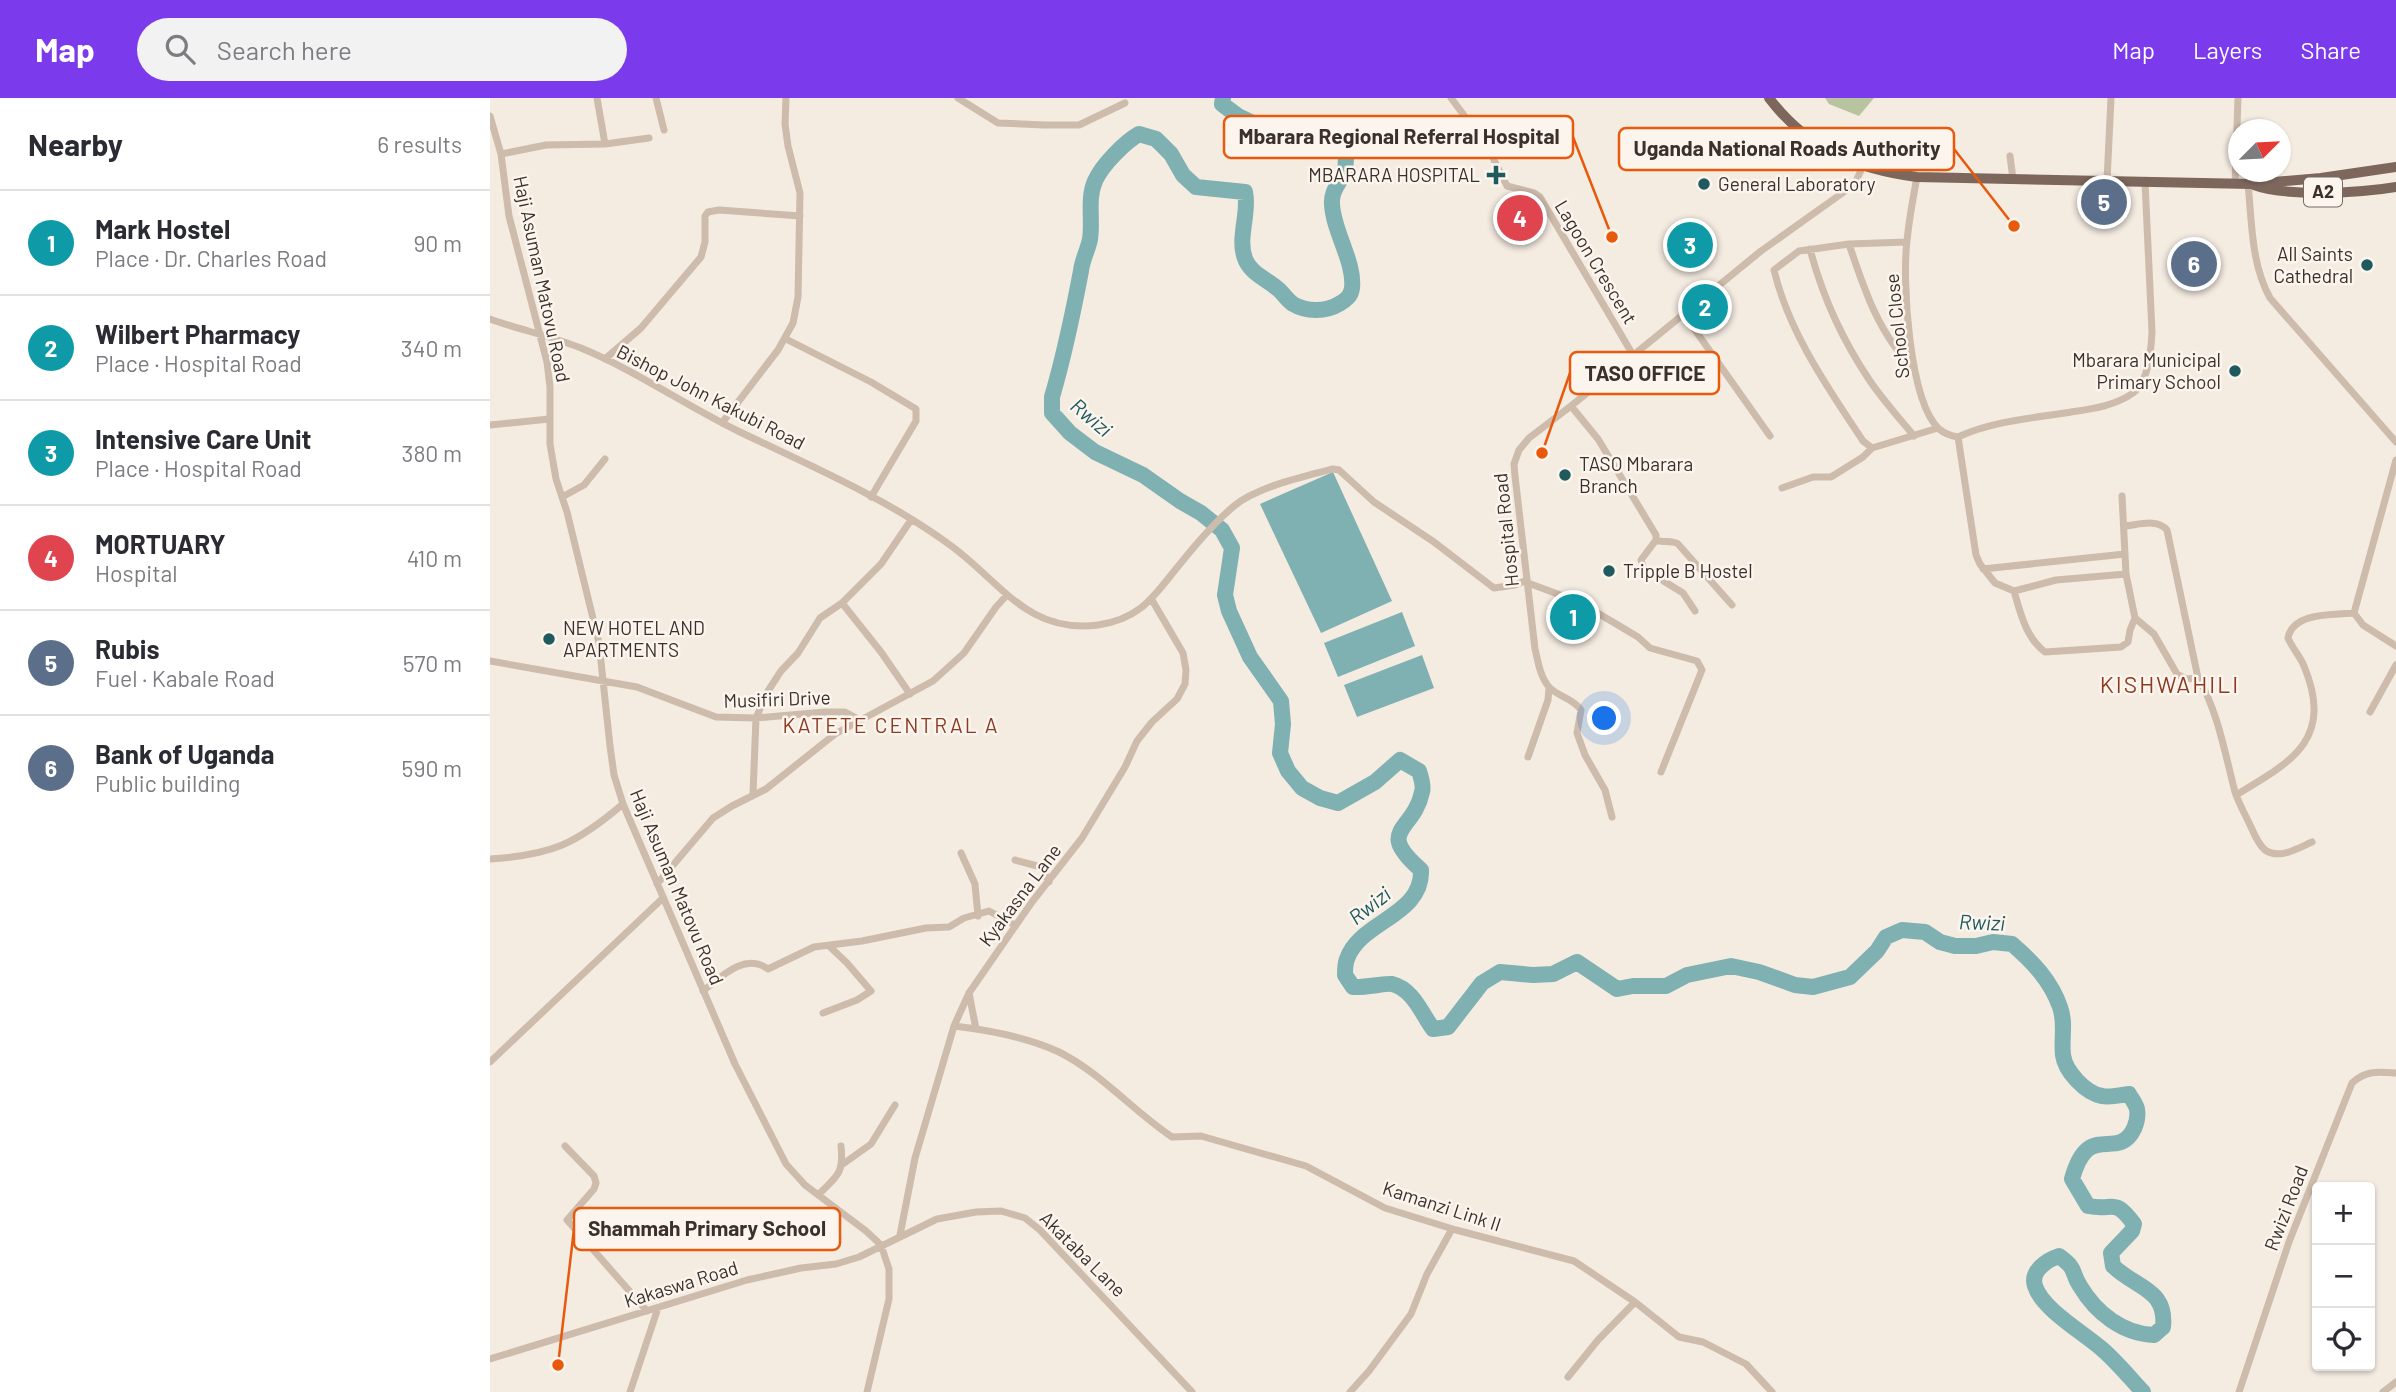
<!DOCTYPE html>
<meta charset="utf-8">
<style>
:root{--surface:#fff;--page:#f2f2f3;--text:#2b2b33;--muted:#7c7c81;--line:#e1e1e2;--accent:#7c3aed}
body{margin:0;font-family:Barlow,sans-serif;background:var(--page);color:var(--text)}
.controls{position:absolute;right:21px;bottom:21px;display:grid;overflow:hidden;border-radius:7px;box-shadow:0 2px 5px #0004}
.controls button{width:63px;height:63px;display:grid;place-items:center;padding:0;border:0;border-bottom:2px solid var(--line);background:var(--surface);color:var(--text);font:35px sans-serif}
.compass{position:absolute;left:1738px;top:21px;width:63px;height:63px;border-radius:50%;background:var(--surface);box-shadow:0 2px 5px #0004;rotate:66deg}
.you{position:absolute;left:1115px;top:621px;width:24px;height:24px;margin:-18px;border:5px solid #fff;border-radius:50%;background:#1a73e8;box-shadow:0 0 0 10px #1a73e833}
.badge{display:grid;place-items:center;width:46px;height:46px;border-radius:50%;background:var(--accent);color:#fff;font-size:23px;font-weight:700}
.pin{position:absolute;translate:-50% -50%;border:4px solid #fff;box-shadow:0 2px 7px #0006}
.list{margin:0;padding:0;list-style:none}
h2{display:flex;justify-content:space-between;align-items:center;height:91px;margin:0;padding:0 28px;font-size:30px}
h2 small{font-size:23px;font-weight:400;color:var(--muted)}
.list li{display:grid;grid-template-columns:46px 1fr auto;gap:21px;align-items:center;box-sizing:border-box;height:105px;padding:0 28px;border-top:2px solid var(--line)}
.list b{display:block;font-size:26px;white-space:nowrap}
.list p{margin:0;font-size:23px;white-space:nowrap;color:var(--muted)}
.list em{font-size:23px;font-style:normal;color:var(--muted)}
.icon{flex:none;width:38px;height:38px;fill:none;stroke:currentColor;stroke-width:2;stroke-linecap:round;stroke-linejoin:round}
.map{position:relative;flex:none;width:1906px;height:1294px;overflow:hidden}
header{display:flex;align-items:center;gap:42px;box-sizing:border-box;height:98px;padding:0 35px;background:var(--accent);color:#fff}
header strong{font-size:33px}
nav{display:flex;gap:38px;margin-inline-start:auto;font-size:24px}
.search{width:490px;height:63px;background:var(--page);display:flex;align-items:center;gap:18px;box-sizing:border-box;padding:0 24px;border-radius:38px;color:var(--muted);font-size:26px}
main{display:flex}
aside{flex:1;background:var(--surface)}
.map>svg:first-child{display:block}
</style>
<header>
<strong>Map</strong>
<div class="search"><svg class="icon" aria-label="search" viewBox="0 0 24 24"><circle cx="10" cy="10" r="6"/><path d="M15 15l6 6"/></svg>Search here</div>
<nav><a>Map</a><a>Layers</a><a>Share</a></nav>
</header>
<main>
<aside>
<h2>Nearby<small>6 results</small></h2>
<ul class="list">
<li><span class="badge" style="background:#0f9aa8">1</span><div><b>Mark Hostel</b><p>Place · Dr. Charles Road</p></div><em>90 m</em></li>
<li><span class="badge" style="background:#0f9aa8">2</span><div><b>Wilbert Pharmacy</b><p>Place · Hospital Road</p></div><em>340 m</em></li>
<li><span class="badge" style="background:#0f9aa8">3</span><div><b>Intensive Care Unit</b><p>Place · Hospital Road</p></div><em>380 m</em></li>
<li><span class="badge" style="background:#e0444e">4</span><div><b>MORTUARY</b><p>Hospital</p></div><em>410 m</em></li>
<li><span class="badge" style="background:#5c6f8a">5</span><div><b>Rubis</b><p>Fuel · Kabale Road</p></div><em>570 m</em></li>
<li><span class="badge" style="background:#5c6f8a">6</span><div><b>Bank of Uganda</b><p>Public building</p></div><em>590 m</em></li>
</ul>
</aside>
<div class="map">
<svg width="1906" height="1294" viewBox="0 0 1906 1294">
<rect width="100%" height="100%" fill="#f4ebe1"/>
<path fill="#b8c4a0" d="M 1335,0 L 1384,0 L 1369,18 L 1339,6 Z"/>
<path fill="#7fb0b2" d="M 843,374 L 902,503 L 831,535 L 770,406 Z
M 912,514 L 925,548 L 848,579 L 834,545 Z
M 932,557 L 944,590 L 867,619 L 854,587 Z"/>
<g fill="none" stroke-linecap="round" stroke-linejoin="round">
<path stroke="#7fb0b2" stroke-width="16" d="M 733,0 L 732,6 L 748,18 L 788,37 L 799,40 L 811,36 L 829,38 L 848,43 L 856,55 C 856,60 856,66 855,71 C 851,85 841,91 842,106 C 843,133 865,164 862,190 C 861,198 856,202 849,206 C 836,214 816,214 803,206 C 797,202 793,195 788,191 C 777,181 763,177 756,163 C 746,141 760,116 755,94 L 706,89 L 693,77 L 681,56 L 666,41 L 649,36 C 635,44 612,67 605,83 C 597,101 603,122 600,141 C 598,152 592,162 591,173 C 583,215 574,258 562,299 L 562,315 L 580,335 L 605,354 L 653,377 L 690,403 L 711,415 L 732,432 L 742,450 L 735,497 L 739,513 L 760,559 L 791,603 L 793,626 L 790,655 L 798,673 L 812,690 L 830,700 L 848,705 L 885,684 L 910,662 L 929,673 C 931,679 934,688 932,694 C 924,734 884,731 931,772 C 933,818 870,823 857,861 C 855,866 855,872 855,877 L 863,889 C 874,890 896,885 902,886 C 923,891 932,916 943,931 L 958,929 L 992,885 L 1010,874 L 1043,877 L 1063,876 L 1087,864 L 1127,891 L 1143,888 L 1176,888 L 1197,877 L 1241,868 L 1269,874 L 1305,887 L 1323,889 L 1360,879 L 1387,853 L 1396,839 L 1412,832 L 1435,834 L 1450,844 L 1465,848 L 1486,848 L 1503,844 L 1522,846 C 1543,864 1561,883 1570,909 C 1576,926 1571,940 1573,957 C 1575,973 1595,995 1612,998 C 1620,1000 1630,997 1639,996 C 1641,1000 1646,1006 1647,1011 C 1649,1023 1643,1039 1631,1044 C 1620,1048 1608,1043 1598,1051 C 1589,1058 1585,1070 1582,1081 L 1598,1108 C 1625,1113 1624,1099 1644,1126 L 1642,1133 L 1621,1155 L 1623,1168 C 1647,1191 1677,1191 1673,1229 L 1664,1237 C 1633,1236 1606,1215 1590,1188 C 1580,1172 1588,1172 1569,1158 C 1557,1162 1540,1173 1545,1188 C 1552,1211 1594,1235 1612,1251 C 1627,1264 1640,1280 1653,1294"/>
<path stroke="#cdbbac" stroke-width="7" d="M 107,0 L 115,46
M 166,0 L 174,32
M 468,0 L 508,25 L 554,27 L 589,27 L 635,5
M 961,0 L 997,48 L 1017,88 L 1044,95 L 1050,99 L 1143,257
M 0,18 L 11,56 L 19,118 L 57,264 L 60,289 L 60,346 L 66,381 L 77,414 L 109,545 L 120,648 L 124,677 L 133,706 L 245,966 L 296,1066 L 315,1087 L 376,1133 L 391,1147 L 399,1171 L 399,1201 L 377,1294
M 11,56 L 56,47 L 115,46 L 159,40
M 1520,58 L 1523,81
M 1427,79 C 1423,100 1419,121 1417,143 C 1412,183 1419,303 1449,331 C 1455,336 1461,338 1468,339 C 1502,323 1544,320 1581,314 C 1601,311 1625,308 1643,295 C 1659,283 1661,252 1662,234 L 1655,84
M 1617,83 L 1621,0
M 1745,86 L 1748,0
M 1758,86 C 1762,124 1761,166 1780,200 L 1906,344
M 1416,144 L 1359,146 L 1309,153 L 1284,172 C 1299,235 1338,290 1373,343 L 1382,350 L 1448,330
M 1359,146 C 1374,191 1389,237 1424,271
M 1320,151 C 1332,197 1353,243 1380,283 C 1393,302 1409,320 1424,338
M 1193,215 L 1280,338
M 0,221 C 30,232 61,238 91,250 C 147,273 196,308 250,334 C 321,368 396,400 460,447 C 510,483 537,536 608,527 C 652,521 665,496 690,466 C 706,446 725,424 744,408 C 767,389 815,378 843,371 L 849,372 L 884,404 L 944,444 L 1004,490 L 1025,487 L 1037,482
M 296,241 L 381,284 L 426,311 L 426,323 L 381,399
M 115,261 L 151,230 L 211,159 L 215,144 L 215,118 L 218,114 L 229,112 L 310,118
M 1081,308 L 1108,341 L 1166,437 L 1166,442 L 1151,462 L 1154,471 L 1193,495 L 1205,513
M 232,325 L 288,252 L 303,225 L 308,199 L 310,95 L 298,48 L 295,26 L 296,0
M 0,327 L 59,321
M 1468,339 L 1486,457 L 1490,466 L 1505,485 L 1524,493 L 1566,482 L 1636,476 L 1632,398
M 1906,362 L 1864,515 L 1873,527 L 1906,548
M 1292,390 L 1323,379 L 1341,379 L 1373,359 L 1382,350
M 72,399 L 94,387 L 115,361
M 1634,428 C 1648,427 1667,420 1677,432 L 1708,580 C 1728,613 1735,656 1745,694 C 1749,706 1756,718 1761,729 C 1764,736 1769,747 1775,752 C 1790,762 1808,750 1822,744
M 1166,442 C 1173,445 1182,442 1188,446 L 1242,507
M 1493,471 L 1635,456
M 1636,476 L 1645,520 L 1664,536 L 1687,576 L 1696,581 L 1708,580
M 1038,485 L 1073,498 L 1111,517 L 1148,539 L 1160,550 L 1207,563 L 1212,572 L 1171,674
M 1524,493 C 1530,514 1536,540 1555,554 L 1631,549 L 1638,544 L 1640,532 L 1645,520
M 0,563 L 147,589 L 226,619 L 266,620 L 335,614 L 355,614 L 370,622
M 420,596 L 391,554 L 352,505 L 391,466 L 421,422
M 1880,614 L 1906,567
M 1038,659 L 1058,602 L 1059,590
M 263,696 L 266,620 L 278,593 L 291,573 L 308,555 L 330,520 L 352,505
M 1746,697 C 1803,663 1844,641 1814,568 C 1810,558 1802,550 1798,540 C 1803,514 1842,517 1864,515
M 1122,719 L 1115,692 L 1095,657 L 1087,635 L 1091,612 C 1083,600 1068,599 1059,589 C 1050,579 1048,563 1045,551 L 1025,378 L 1024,366 L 1029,352 L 1039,340 L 1081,308 L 1271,153 L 1358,91 L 1366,83 L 1373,68
M 471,755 L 485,786 L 488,818
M 0,761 C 62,757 86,746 133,706
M 525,762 L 551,769 L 559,784
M 167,786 L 223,720 L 242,708 L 276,691 L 345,636 L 443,583 L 474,555 L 506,509 L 517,497
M 213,893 C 231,879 255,854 278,871 L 324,849 L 372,843 L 436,830 L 459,829 L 474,820 L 499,813 L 525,827
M 479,895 L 486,931
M 333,915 L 367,902 L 381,893 L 357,865 L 339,848
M 464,928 C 498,932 537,939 569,954 C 611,975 643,1013 682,1039 L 711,1038 L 816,1068 L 895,1110 L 966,1132 L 1084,1163 L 1145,1204 L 1189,1239 L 1213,1244 L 1256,1266 L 1282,1294
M 0,964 L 173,800
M 75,1048 L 104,1078 L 106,1085 L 104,1091 L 77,1122 L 157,1213
M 353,1066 L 381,1046 L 405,1007
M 328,1097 C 347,1078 354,1076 351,1048
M 410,1137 L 425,1060 L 464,928 L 479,895 L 542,804 L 592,740 L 635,669 L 647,643 L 662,624 L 687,601 L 695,586 L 696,572 L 693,555 L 662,502
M 0,1261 L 257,1182 L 311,1170 L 346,1166 L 369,1159 L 447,1121 L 486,1114 L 511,1113 L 535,1120 L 550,1132 L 702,1294
M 1078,1279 L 1108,1242 L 1145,1204
M 140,1294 L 168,1210
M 860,1294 L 879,1273 L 921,1216 L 937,1176 L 962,1131
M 1749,1294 L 1799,1144 L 1862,985 C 1876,972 1888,974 1906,975
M 1893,1294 L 1906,1284"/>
<path stroke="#7d675c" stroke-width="10" d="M 1279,0 C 1317,50 1365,71 1427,79 L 1761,86 L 1831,80 L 1906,69
M 1764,87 C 1796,99 1872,95 1906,89"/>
</g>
<g fill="#1f5a5e" stroke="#fbf5ee" stroke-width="2.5">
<path d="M1002.5 66.5h7v7h7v7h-7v7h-7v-7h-7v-7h7z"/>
<circle cx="1214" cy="86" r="7"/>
<circle cx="1877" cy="167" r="7"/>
<circle cx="1745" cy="273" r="7"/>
<circle cx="1075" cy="377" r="7"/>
<circle cx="1119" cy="473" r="7"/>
<circle cx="59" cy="541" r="7"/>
</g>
<g text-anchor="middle" stroke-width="5" stroke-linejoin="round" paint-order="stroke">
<rect fill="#fbf5ee" stroke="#756b66" stroke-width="2" x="1814" y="79.5" width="38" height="29" rx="5"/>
<g font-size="18" font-weight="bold" fill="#3b302b">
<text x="1833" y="100">A2</text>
</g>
<g font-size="19" fill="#3b302b" stroke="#fbf5ee" text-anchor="start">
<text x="990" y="84" text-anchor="end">MBARARA HOSPITAL</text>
<text x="1228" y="93">General Laboratory</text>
<text x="1863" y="163" text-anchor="end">All Saints<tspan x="1863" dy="22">Cathedral</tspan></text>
<text x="1731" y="269" text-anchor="end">Mbarara Municipal<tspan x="1731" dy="22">Primary School</tspan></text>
<text x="1089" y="373">TASO Mbarara<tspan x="1089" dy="22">Branch</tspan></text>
<text x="1133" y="480">Tripple B Hostel</text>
<text x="73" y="537">NEW HOTEL AND<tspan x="73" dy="22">APARTMENTS</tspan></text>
</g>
<g font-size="19" fill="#3b302b" stroke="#fbf5ee">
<text transform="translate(1106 164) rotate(59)" y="7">Lagoon Crescent</text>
<text transform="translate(52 181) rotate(78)" y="7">Haji Asuman Matovu Road</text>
<text transform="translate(1407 228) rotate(-96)" y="7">School Close</text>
<text transform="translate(221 299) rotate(27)" y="7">Bishop John Kakubi Road</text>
<text transform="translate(1016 432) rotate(-96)" y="7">Hospital Road</text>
<text transform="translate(287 601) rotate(-2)" y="7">Musifiri Drive</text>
<text transform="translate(187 789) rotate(67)" y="7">Haji Asuman Matovu Road</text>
<text transform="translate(530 797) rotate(-53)" y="7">Kyakasna Lane</text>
<text transform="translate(952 1108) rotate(18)" y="7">Kamanzi Link II</text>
<text transform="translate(1796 1110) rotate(-69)" y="7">Rwizi Road</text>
<text transform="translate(593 1156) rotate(45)" y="7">Akataba Lane</text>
<text transform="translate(191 1186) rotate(-17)" y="7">Kakaswa Road</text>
</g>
<g font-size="21" font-style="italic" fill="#1f5a5e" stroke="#fbf5ee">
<text transform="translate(601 320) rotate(40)" y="7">Rwizi</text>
<text transform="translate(880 808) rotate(-38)" y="7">Rwizi</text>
<text transform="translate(1492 825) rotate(2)" y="7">Rwizi</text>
</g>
<g font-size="21" letter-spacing="2" fill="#8c3b22" stroke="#fbf5ee">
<text x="401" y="635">KATETE CENTRAL A</text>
</g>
<g font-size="23" letter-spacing="2" fill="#8c3b22" stroke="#fbf5ee">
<text x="1680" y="595">KISHWAHILI</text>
</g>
</g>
<path fill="none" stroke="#e8590c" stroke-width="2.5" d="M1122 139L1083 39M1524 128L1464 51M1052 355L1080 275M68 1267L84 1131"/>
<g fill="#e8590c" stroke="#fbf5ee" stroke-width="2.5">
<circle cx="1122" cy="139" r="7"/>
<circle cx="1524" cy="128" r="7"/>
<circle cx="1052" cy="355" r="7"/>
<circle cx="68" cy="1267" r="7"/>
</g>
<g fill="#fbf5ee" stroke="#e8590c" stroke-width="2.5">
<rect x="734" y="18" width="349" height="42" rx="7"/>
<rect x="1129" y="30" width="335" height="42" rx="7"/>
<rect x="1080" y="254" width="149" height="42" rx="7"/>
<rect x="84" y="1110" width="266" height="42" rx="7"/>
</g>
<g font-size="21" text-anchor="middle" font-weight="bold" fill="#3b302b">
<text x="909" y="46">Mbarara Regional Referral Hospital</text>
<text x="1297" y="58">Uganda National Roads Authority</text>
<text x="1155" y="283">TASO OFFICE</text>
<text x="217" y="1138">Shammah Primary School</text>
</g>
</svg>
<div class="controls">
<button>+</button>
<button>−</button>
<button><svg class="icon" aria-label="locate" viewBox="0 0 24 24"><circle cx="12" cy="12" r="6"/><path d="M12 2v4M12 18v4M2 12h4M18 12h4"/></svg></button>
</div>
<svg class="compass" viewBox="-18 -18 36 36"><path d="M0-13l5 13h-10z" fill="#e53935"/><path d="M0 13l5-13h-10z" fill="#7c7c81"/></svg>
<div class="you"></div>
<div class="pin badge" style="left:1083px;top:519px;background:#0f9aa8">1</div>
<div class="pin badge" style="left:1215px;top:209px;background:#0f9aa8">2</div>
<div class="pin badge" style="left:1200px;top:147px;background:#0f9aa8">3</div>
<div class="pin badge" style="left:1030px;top:120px;background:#e0444e">4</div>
<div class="pin badge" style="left:1614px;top:104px;background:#5c6f8a">5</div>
<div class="pin badge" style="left:1704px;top:166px;background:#5c6f8a">6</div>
</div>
</main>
